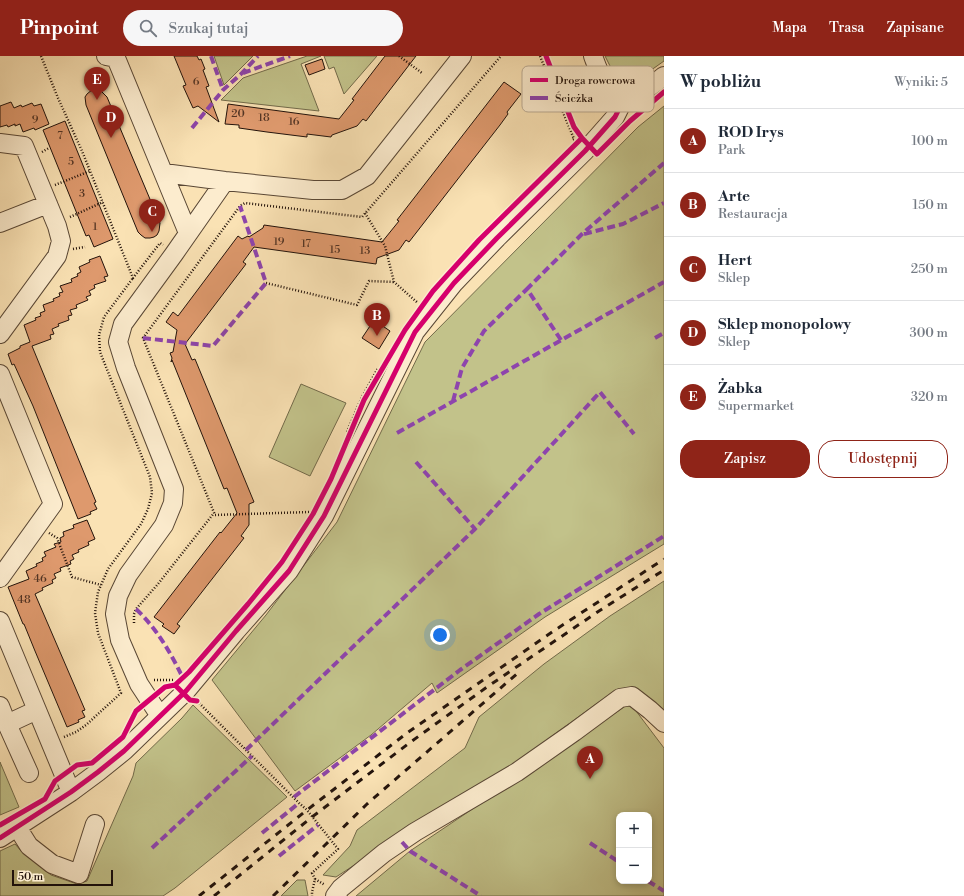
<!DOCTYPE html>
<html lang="pl">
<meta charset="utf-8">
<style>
:root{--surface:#fff;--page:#f6f6f7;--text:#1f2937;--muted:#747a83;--line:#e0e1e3;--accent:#8f2418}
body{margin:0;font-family:"Libre Bodoni",serif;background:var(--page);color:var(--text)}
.controls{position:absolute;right:12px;bottom:12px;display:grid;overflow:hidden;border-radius:8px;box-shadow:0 2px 6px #0003}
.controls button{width:36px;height:36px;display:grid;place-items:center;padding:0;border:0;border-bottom:1px solid var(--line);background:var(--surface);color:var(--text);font:20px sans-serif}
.scale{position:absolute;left:12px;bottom:10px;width:101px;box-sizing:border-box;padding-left:4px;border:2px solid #23130b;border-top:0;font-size:11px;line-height:14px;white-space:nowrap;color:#23130b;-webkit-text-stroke:3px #fcecce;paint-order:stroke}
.you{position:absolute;left:440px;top:579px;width:14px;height:14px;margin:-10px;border:3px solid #fff;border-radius:50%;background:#1a73e8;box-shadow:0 0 0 6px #1a73e833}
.badge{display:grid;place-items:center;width:26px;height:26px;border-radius:50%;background:var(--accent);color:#fff;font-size:13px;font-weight:700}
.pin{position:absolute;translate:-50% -33px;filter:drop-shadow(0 1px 2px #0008)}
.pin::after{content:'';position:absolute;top:21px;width:14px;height:12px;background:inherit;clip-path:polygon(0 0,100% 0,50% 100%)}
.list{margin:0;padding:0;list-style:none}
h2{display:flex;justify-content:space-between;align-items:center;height:52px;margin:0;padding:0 16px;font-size:17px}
h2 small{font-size:13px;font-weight:400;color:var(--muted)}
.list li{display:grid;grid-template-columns:26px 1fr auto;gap:12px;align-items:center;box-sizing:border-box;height:64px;padding:0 16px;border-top:1px solid var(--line)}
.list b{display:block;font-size:15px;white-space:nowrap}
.list p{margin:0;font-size:13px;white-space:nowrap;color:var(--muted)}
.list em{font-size:13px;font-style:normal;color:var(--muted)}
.actions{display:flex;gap:8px;padding:12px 16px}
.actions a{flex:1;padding:9px 0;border:1px solid var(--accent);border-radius:16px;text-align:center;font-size:14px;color:var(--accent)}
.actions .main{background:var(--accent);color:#fff}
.icon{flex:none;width:22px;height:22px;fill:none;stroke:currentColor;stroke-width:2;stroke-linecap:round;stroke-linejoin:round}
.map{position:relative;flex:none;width:664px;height:840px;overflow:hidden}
header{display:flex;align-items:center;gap:24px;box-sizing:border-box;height:56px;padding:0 20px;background:var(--accent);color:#fff}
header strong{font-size:19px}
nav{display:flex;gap:22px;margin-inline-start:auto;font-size:14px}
.search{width:280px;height:36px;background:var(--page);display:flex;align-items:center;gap:10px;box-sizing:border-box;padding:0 14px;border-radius:22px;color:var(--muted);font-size:15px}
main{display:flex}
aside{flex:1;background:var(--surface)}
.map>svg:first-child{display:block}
</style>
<header>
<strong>Pinpoint</strong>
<div class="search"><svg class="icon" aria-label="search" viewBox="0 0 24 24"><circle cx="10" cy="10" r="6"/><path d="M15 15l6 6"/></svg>Szukaj tutaj</div>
<nav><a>Mapa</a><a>Trasa</a><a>Zapisane</a></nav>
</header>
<main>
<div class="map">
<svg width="664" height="840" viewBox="0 0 664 840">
<rect width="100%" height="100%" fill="#fae2b4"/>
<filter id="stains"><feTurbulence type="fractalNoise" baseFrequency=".005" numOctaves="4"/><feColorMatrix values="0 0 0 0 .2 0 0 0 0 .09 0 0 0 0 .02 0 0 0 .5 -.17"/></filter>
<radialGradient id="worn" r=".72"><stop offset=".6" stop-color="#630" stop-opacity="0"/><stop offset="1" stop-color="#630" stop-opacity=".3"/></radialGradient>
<path fill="#c2c28a" stroke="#726a4a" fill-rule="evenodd" d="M 214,0 L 253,0 L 224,29 Z
M 307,0 L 321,0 L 301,8 L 319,55 L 221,44 L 243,22 Z
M 324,0 L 377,0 L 344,38 L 334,11 L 329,13 Z
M 605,0 L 664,0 L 664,5 L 640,22 L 628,22 L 620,18 L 610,10 Z
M 664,50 L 664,488 L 545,561 L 437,637 L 432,627 L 371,679 L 295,735 L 212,624 L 266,559 L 337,466 L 425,286 L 638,71 Z
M 301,328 L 346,347 L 310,420 L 269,401 Z
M 664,525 L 664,655 L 661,651 L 637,633 L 619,633 L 596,648 L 496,721 L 408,770 L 356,808 L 336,821 L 323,819 L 350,790 L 357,774 L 465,692 L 479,661 L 544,608 L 610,560 Z
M 630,647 L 664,692 L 664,840 L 356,840 L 410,795 ZM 619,759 L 649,759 L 649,825 L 619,825 Z
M 193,649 L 287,741 L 175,832 L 163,840 L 0,840 L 0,795 L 15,788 L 22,796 L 51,819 L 77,828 L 87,825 L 133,720 L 136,707 L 182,662 Z
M 0,706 L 19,751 L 0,759 Z
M 297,824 L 305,824 L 308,840 L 281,840 Z"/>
<path fill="#de996d" stroke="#23130b" d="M 174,0 L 197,0 L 199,4 L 201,3 L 205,13 L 203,14 L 209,30 L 206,31 L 219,66 L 198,50 L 193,52 L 183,30 L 186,29 Z
M 385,0 L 416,0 L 366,65 L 363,63 L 357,70 L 332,79 L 331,81 L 307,78 L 307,81 L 267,76 L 239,72 L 239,69 L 225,68 L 228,48 L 339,63 L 354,44 L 352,43 Z
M 322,3 L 325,13 L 309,19 L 305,9 Z
M 504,26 L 521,38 L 507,56 L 508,58 L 500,69 L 461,119 L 409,186 L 406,184 L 399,194 L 377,202 L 376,208 L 254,191 L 243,206 L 246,208 L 185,288 L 192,304 L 195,303 L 254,446 L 249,448 L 249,469 L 241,480 L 244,482 L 177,568 L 180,570 L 174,578 L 162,570 L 164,568 L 154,561 L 220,476 L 221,477 L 237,457 L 227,432 L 224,433 L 172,304 L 171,306 L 172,302 L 170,297 L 173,296 L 177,274 L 166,266 L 173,256 L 178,260 L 238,180 L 242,183 L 248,180 L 249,181 L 263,172 L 264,169 L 382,186 L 399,165 L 397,164 Z
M 93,33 L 97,33 L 101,35 L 107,41 L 160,167 L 159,175 L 157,179 L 154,181 L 150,182 L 145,182 L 141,179 L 138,176 L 86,49 L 85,41 L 87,38 Z
M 11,46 L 14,52 L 21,49 L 22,51 L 32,47 L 34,50 L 41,48 L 49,68 L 35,74 L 34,72 L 23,76 L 20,68 L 15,70 L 15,68 L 8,71 L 7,69 L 0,71 L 0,50 Z
M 65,65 L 113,183 L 94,191 L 89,179 L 86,180 L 43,74 Z
M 100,200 L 108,220 L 104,221 L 106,225 L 94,229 L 95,232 L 89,235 L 91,239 L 86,241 L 88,244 L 76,249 L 77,252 L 70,254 L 72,259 L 68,260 L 69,264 L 58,268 L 59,270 L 52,273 L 54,278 L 50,279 L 51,283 L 32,290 L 96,446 L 94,447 L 97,453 L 90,456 L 91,458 L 78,463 L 33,350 L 14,308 L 12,309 L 8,298 L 20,292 L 20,290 L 30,286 L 24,269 L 36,264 L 35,262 L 41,260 L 40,257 L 45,255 L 43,249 L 54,245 L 53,243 L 60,240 L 59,237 L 63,236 L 60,230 L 72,226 L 71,223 L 78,220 L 77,218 L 81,216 L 79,211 L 90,206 L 89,204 Z
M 374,264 L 390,275 L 379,293 L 362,282 Z
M 87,464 L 95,483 L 88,486 L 89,489 L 78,494 L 79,496 L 72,499 L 74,503 L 70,505 L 71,508 L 60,512 L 61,515 L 54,518 L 56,522 L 52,524 L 53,527 L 42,532 L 43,534 L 35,538 L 85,654 L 82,655 L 85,661 L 78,664 L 79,666 L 67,671 L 35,595 L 24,568 L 23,568 L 8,531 L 29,523 L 26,515 L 37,510 L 36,508 L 43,505 L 42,502 L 46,500 L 44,496 L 56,491 L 54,488 L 61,486 L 60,482 L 64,480 L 63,476 L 74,472 L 73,469 Z"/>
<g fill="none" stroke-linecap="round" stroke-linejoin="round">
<g stroke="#594735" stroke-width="20">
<path id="minor" d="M 106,0 L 116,2 L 188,177
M 593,0 C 598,13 602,27 614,35 C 617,37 621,39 625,41
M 625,41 C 642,38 651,30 664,20
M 0,87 L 24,90 L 57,170 L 61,185 L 57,200 L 0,278
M 164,117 L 225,125 L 313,134 L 342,134 L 367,120 L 462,0
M 0,167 L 48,148
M 0,318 L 53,448 L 0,522
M 0,565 L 71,736
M 0,650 L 7,668
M 160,660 L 139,628 L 120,584 L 115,558 L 118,540 L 128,519 L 164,469 L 173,447 L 174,433 L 126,312 L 118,286 L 123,268 L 174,198 L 225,125
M 29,717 L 7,668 L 37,654
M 17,771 L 29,790 L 52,808 L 79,818 L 95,768
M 0,782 L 71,736 L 98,716 L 124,695 L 186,635 L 236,575 L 289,515 L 324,460 L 415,276 L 454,227 L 497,182 L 585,95 L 615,61 L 625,41
M 335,840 L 341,832 L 384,797 L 415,776 L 517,716 L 574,676 L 620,642 L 632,640 L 650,654 L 664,667"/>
</g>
<path stroke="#23130b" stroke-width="2.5" stroke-dasharray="1 2" stroke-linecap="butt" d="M 41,0 L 58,42 L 82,95 L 133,222 L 160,187 L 163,189
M 399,0 L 422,17
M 540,0 L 574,83 L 572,84
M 558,44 L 589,27
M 42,96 L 49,92
M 55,129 L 90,115
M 365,157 L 385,190 L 394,226 L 418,247
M 70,161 L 103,146
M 73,193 L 85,191
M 266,227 L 357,249 L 369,225 L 394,226
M 347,376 L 361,343 L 378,312
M 309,456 L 215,459 L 143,282 L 240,150 L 245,147 L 362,161 L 501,0
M 49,477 L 57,482 L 72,521 L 101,529
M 134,567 L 134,558 L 136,553 L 158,528 L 214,457
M 154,624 L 175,624
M 197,645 L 299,747 L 307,754 L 338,793 L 312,817 L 315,823 L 312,836 L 312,840
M 64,681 L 76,676 L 86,669 L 121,637 L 98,577 L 95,557 L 98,536 L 108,513 L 141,468 L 148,453 L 152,437 L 150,421 L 100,296 L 99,279 L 104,261 L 133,222
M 315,823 L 325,829"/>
<use href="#minor" stroke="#fcecce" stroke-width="18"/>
<path stroke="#23130b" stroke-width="3" stroke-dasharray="7 7" stroke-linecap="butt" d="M 199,840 L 307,754 L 407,677 L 555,574 L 664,503
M 214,840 L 312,761 L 412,685 L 487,631 L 599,555 L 664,514
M 273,840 L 367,748 L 390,728 L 519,616"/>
<path stroke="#8e44ad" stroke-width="4" stroke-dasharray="8 4" stroke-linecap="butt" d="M 211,0 L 223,34
M 243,17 L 290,0
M 192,72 L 223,34 L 241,18 L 258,0
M 584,178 L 623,168 L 664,147
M 143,282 L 213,290 L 266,227 L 240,150
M 655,282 L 664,277
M 561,284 L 527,233 L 582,178 L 664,107
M 453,345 L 462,312 L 484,275 L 527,233
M 397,377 L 664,226
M 416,406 L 475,473
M 136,553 C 156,572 169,594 181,618
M 246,694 L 475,473 L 600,336 L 634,378
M 294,741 L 460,614 L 539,558 L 664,480
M 262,777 L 299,747
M 402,786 L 410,795 L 481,840
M 590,787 L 619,806
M 152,792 L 252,700
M 279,800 L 318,769
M 648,825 L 664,835"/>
<g stroke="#fcecce" stroke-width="8">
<path id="cycleway" d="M 546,0 L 574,71 L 582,82
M 175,629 L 189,616 L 248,548 L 282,506 L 313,458 L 331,423 L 364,344 L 405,274 L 433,235 L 479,184 L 582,82 L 597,98 L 630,65 L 664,36
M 0,769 L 45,743 L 55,725 L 77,709 L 92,707 L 123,681 L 136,655 L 165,631 L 175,629 L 190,644 L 197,645
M 0,782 L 71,736 L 98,716 L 124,695 L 186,635 L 236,575 L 289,515 L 324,460 L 415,276 L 454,227 L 497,182 L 585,95 L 615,61 L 625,41"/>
</g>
<use href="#cycleway" stroke="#d6006c" stroke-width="5"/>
</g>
<g text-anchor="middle" stroke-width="3" stroke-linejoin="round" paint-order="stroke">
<g font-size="11" fill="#523424">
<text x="196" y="29">6</text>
<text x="238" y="61">20</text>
<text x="264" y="65">18</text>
<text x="35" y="67">9</text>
<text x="294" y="69">16</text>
<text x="60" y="83">7</text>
<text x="71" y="109">5</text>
<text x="82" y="141">3</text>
<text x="95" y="174">1</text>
<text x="279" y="189">19</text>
<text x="306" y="191">17</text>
<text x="335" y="197">15</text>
<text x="365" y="198">13</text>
<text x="40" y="526">46</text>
<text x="24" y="547">48</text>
</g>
</g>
<rect x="522" y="10" width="132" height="46" rx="6" fill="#fcecce" stroke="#bbab94" stroke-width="1"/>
<rect x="530" y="22" width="18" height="4" fill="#d6006c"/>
<rect x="530" y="40" width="18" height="4" fill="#8e44ad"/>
<g font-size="11" fill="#23130b">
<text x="555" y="28">Droga rowerowa</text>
<text x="555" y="46">Ścieżka</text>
</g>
<rect width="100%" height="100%" filter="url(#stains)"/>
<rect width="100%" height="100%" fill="url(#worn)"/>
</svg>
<div class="controls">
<button>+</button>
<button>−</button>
</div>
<div class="scale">50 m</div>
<div class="you"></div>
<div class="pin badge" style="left:590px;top:723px">A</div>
<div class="pin badge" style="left:377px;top:280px">B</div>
<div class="pin badge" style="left:152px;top:176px">C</div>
<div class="pin badge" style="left:111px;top:82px">D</div>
<div class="pin badge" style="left:97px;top:44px">E</div>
</div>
<aside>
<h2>W pobliżu<small>Wyniki: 5</small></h2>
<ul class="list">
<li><span class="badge">A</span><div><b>ROD Irys</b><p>Park</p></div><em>100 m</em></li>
<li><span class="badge">B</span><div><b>Arte</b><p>Restauracja</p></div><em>150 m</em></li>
<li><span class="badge">C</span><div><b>Hert</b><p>Sklep</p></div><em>250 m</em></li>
<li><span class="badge">D</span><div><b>Sklep monopolowy</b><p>Sklep</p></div><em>300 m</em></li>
<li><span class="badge">E</span><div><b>Żabka</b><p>Supermarket</p></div><em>320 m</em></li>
</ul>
<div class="actions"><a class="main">Zapisz</a><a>Udostępnij</a></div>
</aside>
</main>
